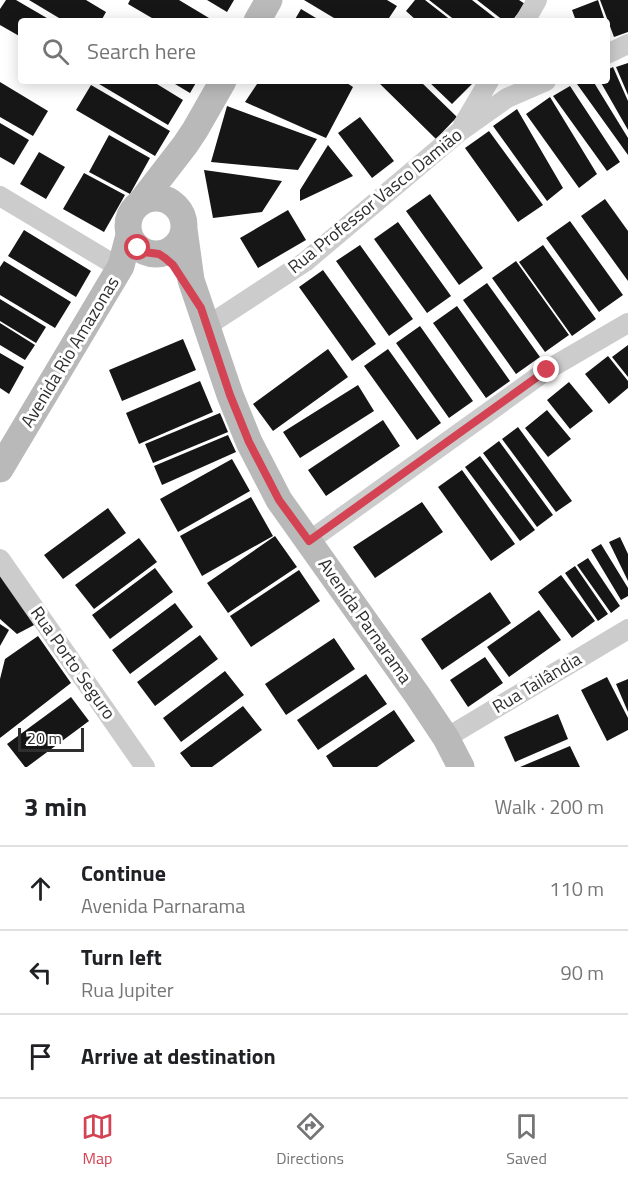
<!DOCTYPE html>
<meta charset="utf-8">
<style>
:root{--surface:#fff;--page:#f2f2f2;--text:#202124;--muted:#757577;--line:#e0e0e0;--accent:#d44353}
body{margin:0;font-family:"Titillium Web",sans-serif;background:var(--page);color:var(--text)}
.scale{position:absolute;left:18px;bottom:15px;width:66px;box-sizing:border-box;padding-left:6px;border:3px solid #2f2f2f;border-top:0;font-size:16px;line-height:21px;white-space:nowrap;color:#2f2f2f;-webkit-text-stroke:4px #fff;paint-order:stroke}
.stop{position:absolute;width:18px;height:18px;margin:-14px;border:4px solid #d44353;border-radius:50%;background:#fff}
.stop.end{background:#d44353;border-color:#fff;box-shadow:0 2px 6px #0008}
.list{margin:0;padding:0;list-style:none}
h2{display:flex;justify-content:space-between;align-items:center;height:78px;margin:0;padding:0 24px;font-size:26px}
h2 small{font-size:20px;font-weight:400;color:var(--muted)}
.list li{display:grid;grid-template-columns:39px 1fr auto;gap:18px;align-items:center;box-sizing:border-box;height:84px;padding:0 24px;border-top:2px solid var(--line)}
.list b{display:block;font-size:22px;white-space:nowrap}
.list p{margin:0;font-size:20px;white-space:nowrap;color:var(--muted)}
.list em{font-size:20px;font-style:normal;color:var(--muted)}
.icon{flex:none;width:33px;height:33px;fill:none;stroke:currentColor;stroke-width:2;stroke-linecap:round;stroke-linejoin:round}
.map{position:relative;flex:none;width:628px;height:767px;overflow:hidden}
.search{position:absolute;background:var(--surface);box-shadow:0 3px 15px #0003;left:18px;right:18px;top:18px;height:66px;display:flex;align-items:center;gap:15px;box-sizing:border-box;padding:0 21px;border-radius:6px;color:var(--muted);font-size:22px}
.sheet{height:330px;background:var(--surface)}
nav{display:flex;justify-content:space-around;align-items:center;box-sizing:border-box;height:84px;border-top:2px solid var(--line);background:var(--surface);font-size:16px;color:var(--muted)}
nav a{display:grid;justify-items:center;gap:3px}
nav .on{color:var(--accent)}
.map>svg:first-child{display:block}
</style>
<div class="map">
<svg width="628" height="767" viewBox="0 0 628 767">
<rect width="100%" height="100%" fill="#fff"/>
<path fill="#161616" d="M 6,0 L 16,0 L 52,21 L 21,21 L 21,37 L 0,25 L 0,9 Z
M 29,0 L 86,0 L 106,12 L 101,21 L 64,21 Z
M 130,0 L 179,0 L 214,21 L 157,21 L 128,4 Z
M 207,0 L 234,0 L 227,12 Z
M 304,0 L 387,0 L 397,6 L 387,21 L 339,21 Z
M 415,0 L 425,0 L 452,21 L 417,21 L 406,11 Z
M 429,0 L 472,0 L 499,21 L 456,21 Z
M 477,0 L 519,0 L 525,4 L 512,21 L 504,21 Z
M 598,0 L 605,21 L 576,21 L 572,10 Z
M 600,0 L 628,0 L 628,32 L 614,37 Z
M 301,9 L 321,21 L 294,21 Z
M 628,63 L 628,95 L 616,67 Z
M 613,67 L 628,101 L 628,130 L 600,81 L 607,81 L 607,70 Z
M 94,81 L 152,81 L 183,100 L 168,125 Z
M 170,81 L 197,81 L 190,93 Z
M 259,81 L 344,81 L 353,87 L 326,138 L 245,102 Z
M 377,81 L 420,81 L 457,117 L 436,139 Z
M 428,81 L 471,81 L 473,83 L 452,104 Z
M 582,81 L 593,81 L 628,138 L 628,155 L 577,84 Z
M 0,82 L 48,111 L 33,136 L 0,117 Z
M 91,85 L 170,131 L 155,156 L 76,110 Z
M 570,86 L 620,162 L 607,171 L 553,96 Z
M 550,97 L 597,174 L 579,188 L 526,114 Z
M 227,106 L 317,139 L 298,170 L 211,162 Z
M 517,109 L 563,188 L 547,201 L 493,126 Z
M 360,117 L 394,161 L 372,178 L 338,133 Z
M 0,123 L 29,140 L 14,165 L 0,157 Z
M 489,131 L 543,205 L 518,222 L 465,148 Z
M 109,135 L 150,158 L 130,194 L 89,172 Z
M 328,145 L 353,176 L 300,201 L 300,190 Z
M 39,152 L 65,167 L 46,199 L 20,184 Z
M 204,170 L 282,181 L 262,212 L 213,218 Z
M 84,173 L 125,195 L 104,232 L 63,209 Z
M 430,194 L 483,268 L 459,285 L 406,211 Z
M 605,199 L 628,231 L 628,281 L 581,216 Z
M 288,210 L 306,240 L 258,268 L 240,238 Z
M 570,221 L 623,295 L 599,312 L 546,238 Z
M 398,222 L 451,296 L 427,313 L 374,239 Z
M 24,230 L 91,271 L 76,297 L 8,256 Z
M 360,245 L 413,319 L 389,336 L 336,261 Z
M 543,245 L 596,319 L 572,336 L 519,262 Z
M 4,261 L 71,302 L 55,328 L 0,295 L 0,267 Z
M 516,261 L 569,335 L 545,352 L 492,278 Z
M 323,270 L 376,344 L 352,361 L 299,287 Z
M 487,283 L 540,357 L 516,374 L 463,300 Z
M 0,299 L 46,327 L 36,343 L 0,321 Z
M 457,306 L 510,381 L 486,398 L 433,323 Z
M 0,323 L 35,345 L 25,360 L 0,345 Z
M 420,326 L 473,401 L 449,418 L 396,343 Z
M 183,339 L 196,370 L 122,401 L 109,370 Z
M 628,345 L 628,377 L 612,357 Z
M 328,349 L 348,377 L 273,431 L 253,404 Z
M 388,349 L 441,423 L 417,440 L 364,366 Z
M 0,353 L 24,367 L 9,394 L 0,388 Z
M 608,356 L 628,381 L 628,388 L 609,404 L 585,374 Z
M 200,381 L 213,412 L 139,444 L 126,413 Z
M 569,382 L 593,411 L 570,429 L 547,400 Z
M 358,385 L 374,411 L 300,458 L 283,432 Z
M 547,410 L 571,439 L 548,457 L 525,428 Z
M 220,413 L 228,432 L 153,463 L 145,444 Z
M 383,420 L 400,446 L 326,496 L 308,470 Z
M 518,427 L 572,501 L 556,512 L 502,439 Z
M 228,435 L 236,452 L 162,485 L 154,466 Z
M 499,441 L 553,515 L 537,527 L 483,453 Z
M 480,456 L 535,530 L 520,541 L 465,467 Z
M 232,459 L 250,491 L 178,532 L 160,499 Z
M 462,470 L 515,544 L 491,561 L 438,487 Z
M 251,497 L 273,536 L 202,576 L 180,536 Z
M 422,502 L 443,532 L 375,578 L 353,547 Z
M 108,508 L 126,533 L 63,579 L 44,555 Z
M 275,536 L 297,567 L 228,613 L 207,583 Z
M 620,537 L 628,554 L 628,581 L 609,542 Z
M 139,538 L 157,562 L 94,609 L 75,585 Z
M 601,544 L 628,588 L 628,596 L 621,600 L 591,550 Z
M 588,558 L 620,606 L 611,613 L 577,565 Z
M 575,566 L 608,614 L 598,621 L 565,573 Z
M 155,568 L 173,592 L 110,639 L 92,615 Z
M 299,570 L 320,601 L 251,647 L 230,616 Z
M 0,573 L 38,623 L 17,634 L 0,619 Z
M 561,575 L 595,621 L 572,638 L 538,592 Z
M 490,592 L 511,623 L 442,670 L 421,639 Z
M 175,603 L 193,627 L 130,674 L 112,650 Z
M 539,610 L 561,640 L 509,677 L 487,647 Z
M 0,624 L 9,630 L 0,646 Z
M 200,635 L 218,659 L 155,706 L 137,682 Z
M 38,636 L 71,683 L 0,738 L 0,679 L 5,659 Z
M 334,638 L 355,669 L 286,715 L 265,684 Z
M 485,657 L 503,683 L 468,707 L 450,680 Z
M 225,671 L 244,695 L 181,742 L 163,718 Z
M 366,674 L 387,704 L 318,750 L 297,720 Z
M 607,677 L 628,718 L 628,730 L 607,741 L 581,690 Z
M 628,679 L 628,712 L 616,684 Z
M 71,697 L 89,721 L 27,767 L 25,767 L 7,744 Z
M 243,706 L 262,730 L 212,767 L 191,767 L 180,753 Z
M 394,710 L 415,741 L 377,767 L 333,767 L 326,756 Z
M 558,714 L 568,739 L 515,762 L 504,737 Z
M 570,746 L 580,767 L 520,767 Z"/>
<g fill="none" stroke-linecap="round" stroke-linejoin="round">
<path stroke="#ccc" stroke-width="20" d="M 525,21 L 537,0
M 607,54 L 628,44
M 463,125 L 489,81
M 0,196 L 120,268
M 207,326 L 305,262 L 459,132 L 507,98 L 546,81
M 309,541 L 547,370 L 628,323
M 0,559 L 145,767
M 446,738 L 628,629"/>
<path stroke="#b9b9b9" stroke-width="27" d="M 257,21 L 269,0
M128 226a28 28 0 1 1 56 0a28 28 0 1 1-56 0Z
M 141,202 L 185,145 L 195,130 L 223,81
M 184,229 L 191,280 L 230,395 L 249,442 L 279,500 L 418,696 L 446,738 L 461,767
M 0,469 L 121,266 L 129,235"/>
</g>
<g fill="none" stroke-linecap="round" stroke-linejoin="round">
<path stroke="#d44353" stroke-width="8" d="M 138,248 L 144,252 L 159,254 L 165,258 L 173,265 L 201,308 L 230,395 L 249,442 L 279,500 L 309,541 L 547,370"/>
</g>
<g text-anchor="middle" stroke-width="6" stroke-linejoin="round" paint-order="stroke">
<g font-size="18" fill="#2f2f2f" stroke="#fff">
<text transform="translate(375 201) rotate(-39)" y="6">Rua Professor Vasco Damião</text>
<text transform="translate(70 352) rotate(-59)" y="6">Avenida Rio Amazonas</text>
<text transform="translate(365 621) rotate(55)" y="6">Avenida Parnarama</text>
<text transform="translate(73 663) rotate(55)" y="6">Rua Porto Seguro</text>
<text transform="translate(537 683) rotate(-31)" y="6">Rua Tailândia</text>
</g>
</g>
</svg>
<div class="scale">20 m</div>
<div class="stop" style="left:138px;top:248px"></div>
<div class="stop end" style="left:547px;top:370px"></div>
<div class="search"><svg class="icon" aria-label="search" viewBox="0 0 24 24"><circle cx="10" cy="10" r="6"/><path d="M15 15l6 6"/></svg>Search here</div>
</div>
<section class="sheet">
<h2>3 min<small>Walk · 200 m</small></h2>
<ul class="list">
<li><svg class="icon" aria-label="ahead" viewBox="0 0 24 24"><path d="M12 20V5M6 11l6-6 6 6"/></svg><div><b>Continue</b><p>Avenida Parnarama</p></div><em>110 m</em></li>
<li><svg class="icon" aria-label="left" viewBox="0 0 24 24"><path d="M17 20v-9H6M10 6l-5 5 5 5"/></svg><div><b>Turn left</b><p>Rua Jupiter</p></div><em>90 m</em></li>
<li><svg class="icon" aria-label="arrive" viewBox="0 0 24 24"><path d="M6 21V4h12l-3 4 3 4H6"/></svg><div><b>Arrive at destination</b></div></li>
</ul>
</section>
<nav>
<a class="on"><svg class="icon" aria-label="map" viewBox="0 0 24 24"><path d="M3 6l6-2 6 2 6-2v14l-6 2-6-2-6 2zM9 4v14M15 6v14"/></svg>Map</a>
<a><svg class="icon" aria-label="directions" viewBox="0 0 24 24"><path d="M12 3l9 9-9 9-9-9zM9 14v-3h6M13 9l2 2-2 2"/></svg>Directions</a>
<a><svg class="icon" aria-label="saved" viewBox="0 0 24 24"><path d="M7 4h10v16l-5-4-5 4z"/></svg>Saved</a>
</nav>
